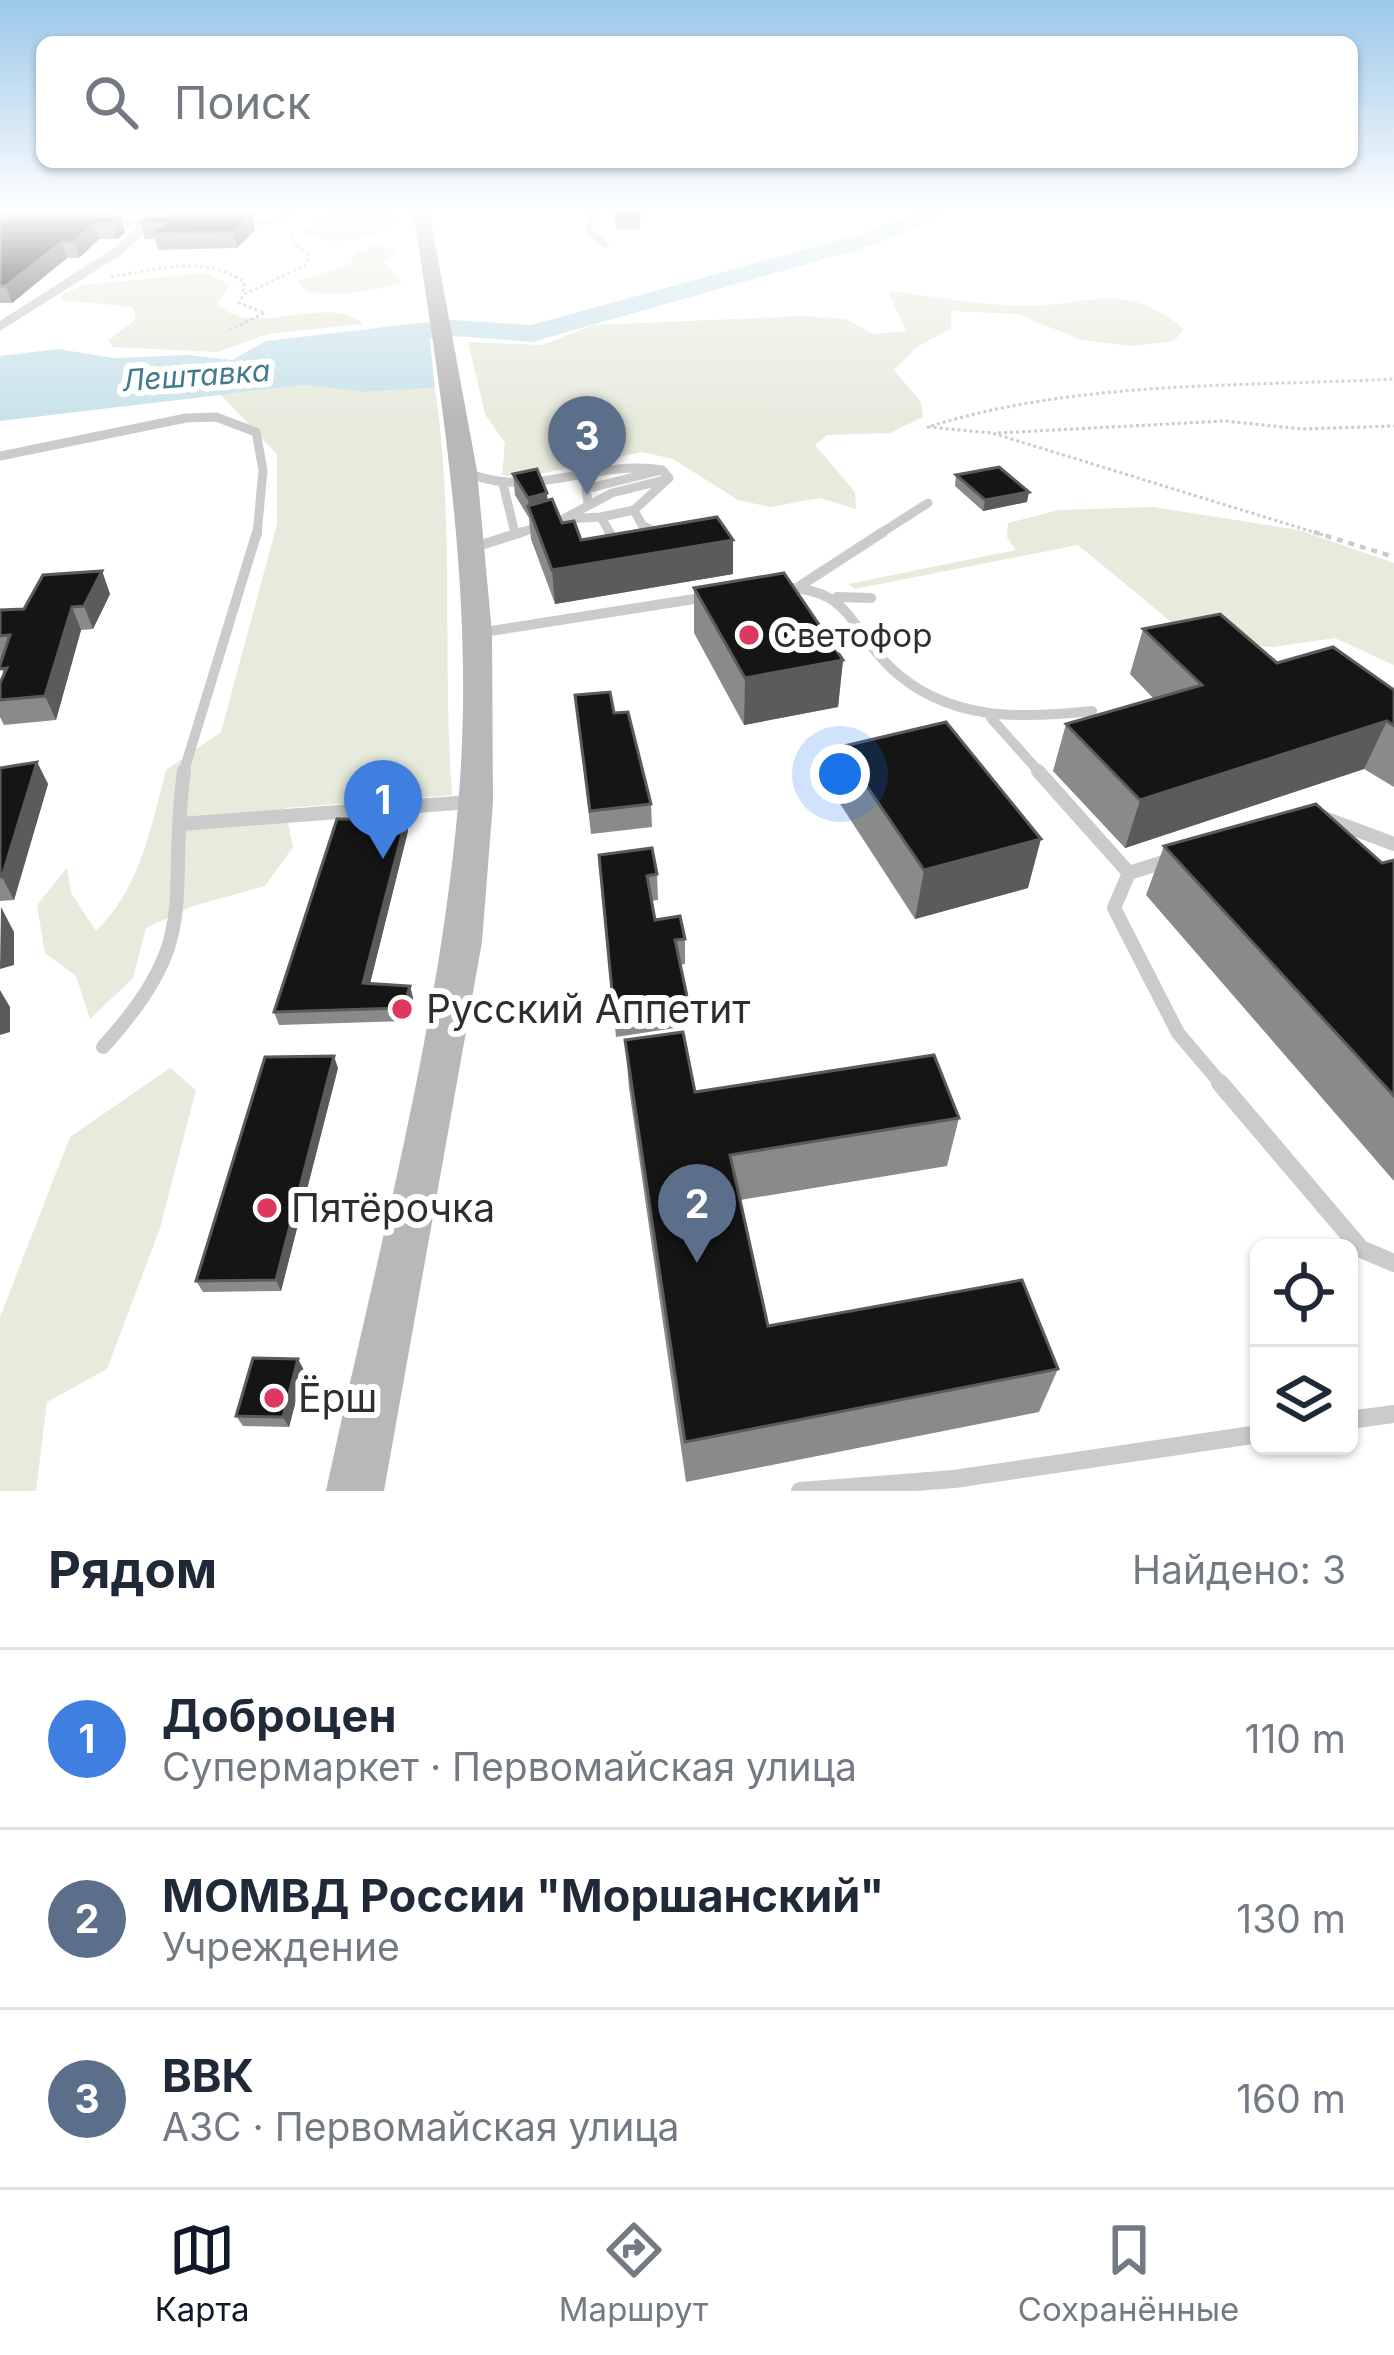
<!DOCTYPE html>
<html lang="ru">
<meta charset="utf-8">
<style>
:root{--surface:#fff;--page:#f2f2f3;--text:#1f2937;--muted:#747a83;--line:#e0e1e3;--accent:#111827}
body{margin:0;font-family:Inter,sans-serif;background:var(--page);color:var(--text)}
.controls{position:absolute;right:36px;bottom:36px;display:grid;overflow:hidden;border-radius:18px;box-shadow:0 3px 9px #0004}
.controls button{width:108px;height:108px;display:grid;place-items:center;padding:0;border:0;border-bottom:3px solid var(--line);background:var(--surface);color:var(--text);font:60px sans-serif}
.you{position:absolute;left:840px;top:774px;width:42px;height:42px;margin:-30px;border:9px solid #fff;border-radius:50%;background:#1a73e8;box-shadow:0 0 0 18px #1a73e833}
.badge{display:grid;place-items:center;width:78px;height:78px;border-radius:50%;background:var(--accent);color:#fff;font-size:39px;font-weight:700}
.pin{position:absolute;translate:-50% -99px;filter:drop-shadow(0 3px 6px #0008)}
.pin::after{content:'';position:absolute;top:63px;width:42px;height:36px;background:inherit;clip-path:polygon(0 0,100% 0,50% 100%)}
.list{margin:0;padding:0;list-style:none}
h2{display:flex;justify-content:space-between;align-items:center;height:156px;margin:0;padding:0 48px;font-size:51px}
h2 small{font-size:39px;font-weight:400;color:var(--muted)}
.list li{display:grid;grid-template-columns:78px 1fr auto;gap:36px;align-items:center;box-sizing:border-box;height:180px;padding:0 48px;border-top:3px solid var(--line)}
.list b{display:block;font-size:45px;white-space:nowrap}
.list p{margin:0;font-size:39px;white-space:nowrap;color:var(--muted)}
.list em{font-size:39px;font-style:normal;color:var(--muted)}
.icon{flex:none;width:66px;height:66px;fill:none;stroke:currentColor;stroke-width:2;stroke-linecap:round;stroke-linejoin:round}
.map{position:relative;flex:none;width:1394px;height:1491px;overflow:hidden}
.search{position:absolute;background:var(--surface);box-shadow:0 3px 9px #0004;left:36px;right:36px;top:36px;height:132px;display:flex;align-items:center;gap:30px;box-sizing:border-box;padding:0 42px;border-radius:18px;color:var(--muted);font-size:45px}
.sheet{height:696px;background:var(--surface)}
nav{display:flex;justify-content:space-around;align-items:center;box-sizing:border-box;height:168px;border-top:3px solid var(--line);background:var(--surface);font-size:33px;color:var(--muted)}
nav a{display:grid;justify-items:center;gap:6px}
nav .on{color:var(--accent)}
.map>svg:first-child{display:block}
</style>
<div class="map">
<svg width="1394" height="1491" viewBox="0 0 1394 1491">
<rect width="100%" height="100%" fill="#fff"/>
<path fill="#e7ebdc" d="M 339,210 L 387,212 L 399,219 C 375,239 327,251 302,230 Z
M 376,245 L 397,251 L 384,262 L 402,282 C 371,292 338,297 306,291 L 297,281 L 350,264 L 354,254 Z
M 205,273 L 231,285 L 217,304 C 253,340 329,292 363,324 L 268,334 L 218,352 L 112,347 L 109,340 L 136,319 L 133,307 L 62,300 L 62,294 L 84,285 Z
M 888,291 C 932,296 974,304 1018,306 C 1086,308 1122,277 1184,329 L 1174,341 L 1132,346 L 1082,340 L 1017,314 L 951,311 L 951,328 L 917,347 L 894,370 L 921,402 L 923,417 L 890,433 L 827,435 L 815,445 L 855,492 L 856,509 L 820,498 L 770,507 L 738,500 L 673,459 L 642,452 L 521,478 L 502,475 L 505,443 L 485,414 L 468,342 L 543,345 L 593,325 L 803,316 L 846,319 L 873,334 L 906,331 Z
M 306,385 L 364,392 L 435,388 C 455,522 442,660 452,795 L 285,808 L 293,847 L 265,886 L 193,906 L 146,928 L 133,978 L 90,1019 L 76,976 L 45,953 L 37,905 L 67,868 L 71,893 L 96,931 C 140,889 151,827 166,770 L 221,732 L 277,524 L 277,454 L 221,395 Z
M 1153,507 L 1299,530 L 1394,563 L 1394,665 L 1335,638 L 1273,647 L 1197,643 L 1078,545 L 855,589 L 848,584 L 1016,550 L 1007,537 L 1008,523 L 1059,510 Z
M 170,1068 L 196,1090 L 160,1228 L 107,1369 L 47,1402 L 36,1491 L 0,1491 L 0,1317 L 70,1137 Z"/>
<path fill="#c9e3ea" d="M 428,322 L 435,388 L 364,392 L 305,385 L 0,421 L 0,356 L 58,349 L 114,358 L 188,355 L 232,360 L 266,341 Z"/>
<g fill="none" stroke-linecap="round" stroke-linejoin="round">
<path fill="#c9e3ea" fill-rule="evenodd" d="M 922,210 L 953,210 L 877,244 L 532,342 L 453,336 L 384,343 L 370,335 L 384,327 L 453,320 L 531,325 L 861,234 Z"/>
<path stroke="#cbcbcb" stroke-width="3" stroke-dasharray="3 3" stroke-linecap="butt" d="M 111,277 C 154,270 205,254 244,282 L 243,295
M 229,330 L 265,313 L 239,303 L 243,295 L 304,266 L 309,256 L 293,242 L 291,232
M 998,433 L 1225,421 L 1302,429 L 1394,426
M 1323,535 L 992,433 L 928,427 C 1077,380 1239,387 1394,379"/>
<path stroke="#cbcbcb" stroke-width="4.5" stroke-dasharray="6 6" stroke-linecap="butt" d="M 1314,532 L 1394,557"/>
<path stroke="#cbcbcb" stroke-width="6" d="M 593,210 L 588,231 L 606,245"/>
<path stroke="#cbcbcb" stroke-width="9" d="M 0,456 L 186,418 L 216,417 L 256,432 L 263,470 L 257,535
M 468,473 C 533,500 595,459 662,470 L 669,478 L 634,510 L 642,525 L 662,535
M 503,484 L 515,533
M 588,503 L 586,489 L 658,471
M 601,517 L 634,510
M 565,518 L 612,493 L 668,479
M 513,535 L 564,519 L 601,517 L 611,535
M 878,535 L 928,503"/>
<path stroke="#cbcbcb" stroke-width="10" d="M 609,532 L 616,545
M 656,532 L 663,536
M 472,548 L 522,532
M 800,586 L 883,532
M 780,587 C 854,589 846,626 892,669 C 948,721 1020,719 1092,711
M 837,597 L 871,598
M 478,633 L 707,597
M 991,718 L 1041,774
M 183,774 L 257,532"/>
<path stroke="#cbcbcb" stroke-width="14" d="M 1038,771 L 1129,873
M 1319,816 L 1394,844
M 181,824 L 469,802
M 1129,873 L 1114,908 L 1178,1033 L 1223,1086
M 1129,873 L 1173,859
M 103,1047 C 205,935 166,903 184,771"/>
<path stroke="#cbcbcb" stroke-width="18" d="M 1220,1083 L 1361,1249 L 1394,1263
M 1349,1420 L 1394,1414
M 800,1491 L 954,1479 L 1259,1434"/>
<path fill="#cbcbcb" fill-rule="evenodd" d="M 287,210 L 300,210 L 276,224 L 222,225 L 216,222 L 274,218 Z
M 152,217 L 176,223 L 151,227 L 122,254 L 0,331 L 0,321 L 114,248 L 137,227 L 90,228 L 86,223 Z"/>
<path fill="#b8b8b8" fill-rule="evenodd" d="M 413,210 L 429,210 L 477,471 L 492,633 L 493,802 L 482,942 L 384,1491 L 326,1491 C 374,1266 438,1034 458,806 C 476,605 443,407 413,210 Z"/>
</g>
<path fill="#8a8a8a" d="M 0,210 L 270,210 L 34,218 L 120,217 L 125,233 L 117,239 L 99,239 L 79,258 L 67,258 L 12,303 L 0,303 Z
M 616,210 L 639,210 L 640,229 L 616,230 Z
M 682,210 L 868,210 L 682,211 Z
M 252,214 L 255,230 L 237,248 L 158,250 L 155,239 L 145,239 L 140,223 Z
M 513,474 L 547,500 L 562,523 L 581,540 L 733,540 L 733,574 L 555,604 L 531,539 L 529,518 L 515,495 Z
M 956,475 L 1027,502 L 983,511 L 955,486 Z
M 102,571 L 110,594 L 93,629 L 81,630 L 56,720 L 4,725 L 0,717 L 0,683 L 3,678 L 2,660 L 0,660 L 0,610 L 24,609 Z
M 694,588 L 843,660 L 838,707 L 744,725 L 694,633 Z
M 1143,629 L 1277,663 L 1394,690 L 1394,787 L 1364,769 L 1125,848 L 1053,771 L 1066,724 L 1154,699 L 1130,674 Z
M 575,695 L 614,713 L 651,804 L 652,827 L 591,834 Z
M 840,747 L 1028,888 L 915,919 L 835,796 Z
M 37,762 L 48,784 L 14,900 L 0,901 L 0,768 Z
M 406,819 L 408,831 L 370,983 L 410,986 L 413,998 L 406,1021 L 279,1025 L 274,1012 Z
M 1164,846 L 1382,863 L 1394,860 L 1394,1181 L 1146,895 Z
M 599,855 L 657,874 L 658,900 L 651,901 L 655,920 L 685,939 L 685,964 L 680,965 L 688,1001 L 688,1026 L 616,1037 Z
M 625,1040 L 695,1092 L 959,1118 L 947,1166 L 740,1200 L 768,1326 L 1058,1369 L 1039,1412 L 686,1482 L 629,1088 Z
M 338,1068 L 281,1291 L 203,1292 L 196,1281 Z
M 304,1370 L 289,1427 L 243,1426 L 236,1416 Z"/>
<path fill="#5b5b5b" d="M 252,214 L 255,230 L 237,248 L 233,232 Z
M 120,217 L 125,233 L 117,239 L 112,224 Z
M 94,224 L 99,239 L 79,258 L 74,242 Z
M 62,242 L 67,258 L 12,303 L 6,286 Z
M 1029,492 L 1027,502 L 983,511 L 985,500 Z
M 547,493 L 549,514 L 529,510 L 528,498 Z
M 733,540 L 733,574 L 555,604 L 552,570 Z
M 102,571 L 110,594 L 93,629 L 84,606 Z
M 72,607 L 81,630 L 56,720 L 45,696 Z
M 843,660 L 838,707 L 744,725 L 745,678 Z
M 1387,721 L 1364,769 L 1125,848 L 1140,800 Z
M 37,762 L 48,784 L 14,900 L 2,877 Z
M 406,819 L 408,831 L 367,996 L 363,983 Z
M 1041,839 L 1028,888 L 915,919 L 924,870 Z
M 1,907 L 14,932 L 14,965 L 0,969 Z
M 410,986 L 413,998 L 406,1021 L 403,1008 Z
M 0,990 L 10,1007 L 10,1032 L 0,1035 Z
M 334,1056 L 338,1068 L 281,1291 L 276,1280 Z
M 298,1359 L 304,1370 L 289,1427 L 283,1417 Z"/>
<path fill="#151515" stroke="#5b5b5b" stroke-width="3" d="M 616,210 L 639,210 L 639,221 L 616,222 Z
M 252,214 L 233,232 L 154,233 L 164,223 L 140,223 L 147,217 Z
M 120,217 L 112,224 L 94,224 L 74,242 L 62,242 L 6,286 L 0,286 L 0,219 Z
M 999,467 L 1029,492 L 985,500 L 956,475 Z
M 537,469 L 547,493 L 528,498 L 513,474 Z
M 552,499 L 562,523 L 574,521 L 581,540 L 717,517 L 733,540 L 552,570 L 528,506 Z
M 102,571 L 84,606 L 72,607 L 45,696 L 0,700 L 0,683 L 7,668 L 0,669 L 0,665 L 10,635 L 0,636 L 0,610 L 24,609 L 43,575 Z
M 784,573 L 843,660 L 745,678 L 694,588 Z
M 1220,614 L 1277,663 L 1333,647 L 1394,690 L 1394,726 L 1387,721 L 1140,800 L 1066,724 L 1202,685 L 1143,629 Z
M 610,692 L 614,713 L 628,712 L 651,804 L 590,811 L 575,695 Z
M 946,722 L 1041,839 L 924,870 L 840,747 Z
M 37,762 L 2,877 L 0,877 L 0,768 Z
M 1316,804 L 1382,863 L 1394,860 L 1394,1096 L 1164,846 Z
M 337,819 L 406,819 L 363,983 L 410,986 L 403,1008 L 274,1012 Z
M 652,848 L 657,874 L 647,876 L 655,920 L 680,916 L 685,939 L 675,940 L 688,1001 L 614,1012 L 599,855 Z
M 683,1032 L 695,1092 L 934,1055 L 959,1118 L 730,1155 L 768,1326 L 1022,1280 L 1058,1369 L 685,1442 L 625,1040 Z
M 334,1056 L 276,1280 L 196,1281 L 265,1057 Z
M 253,1358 L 298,1359 L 283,1417 L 236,1416 Z"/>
<linearGradient id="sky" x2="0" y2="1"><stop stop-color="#9bc7e9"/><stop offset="0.5" stop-color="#fff"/><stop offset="1" stop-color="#fff" stop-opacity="0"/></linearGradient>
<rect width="1394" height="419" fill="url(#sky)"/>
<g fill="#dd3860" stroke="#fff" stroke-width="4.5">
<circle cx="749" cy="635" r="12"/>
<circle cx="402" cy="1009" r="12"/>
<circle cx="267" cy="1208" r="12"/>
<circle cx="274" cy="1398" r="12"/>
</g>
<g text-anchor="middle" stroke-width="12" stroke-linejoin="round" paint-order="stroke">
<g font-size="30" font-style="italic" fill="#407c8d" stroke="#fff">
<text transform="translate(196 376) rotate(-4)" y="10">Лештавка</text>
</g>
<g font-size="33" fill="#2e2e2e" stroke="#fff" text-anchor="start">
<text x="773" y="647">Светофор</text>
</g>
<g font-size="39" fill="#2e2e2e" stroke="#fff" text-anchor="start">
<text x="426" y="1023">Русский Аппетит</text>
<text x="291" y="1222">Пятёрочка</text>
<text x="298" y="1412">Ёрш</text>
</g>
</g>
</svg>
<div class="controls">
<button><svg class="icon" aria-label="locate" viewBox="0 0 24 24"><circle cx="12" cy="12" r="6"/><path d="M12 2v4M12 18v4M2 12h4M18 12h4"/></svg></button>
<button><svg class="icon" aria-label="layers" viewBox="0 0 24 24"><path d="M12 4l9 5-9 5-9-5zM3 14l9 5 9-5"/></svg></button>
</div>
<div class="you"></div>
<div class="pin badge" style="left:383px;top:859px;background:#3f7fe0">1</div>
<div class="pin badge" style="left:697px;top:1263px;background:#5c6f8a">2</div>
<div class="pin badge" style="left:587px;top:495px;background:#5c6f8a">3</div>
<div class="search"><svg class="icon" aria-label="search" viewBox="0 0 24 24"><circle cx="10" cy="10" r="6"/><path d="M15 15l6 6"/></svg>Поиск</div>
</div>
<section class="sheet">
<h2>Рядом<small>Найдено: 3</small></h2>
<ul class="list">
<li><span class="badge" style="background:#3f7fe0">1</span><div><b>Доброцен</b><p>Супермаркет · Первомайская улица</p></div><em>110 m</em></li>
<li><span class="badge" style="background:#5c6f8a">2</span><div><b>МОМВД России &quot;Моршанский&quot;</b><p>Учреждение</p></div><em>130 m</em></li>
<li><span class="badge" style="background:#5c6f8a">3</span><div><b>ВВК</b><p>АЗС · Первомайская улица</p></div><em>160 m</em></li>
</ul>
</section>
<nav>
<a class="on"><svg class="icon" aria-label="map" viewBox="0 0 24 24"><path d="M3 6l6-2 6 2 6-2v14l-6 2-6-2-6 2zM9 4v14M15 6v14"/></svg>Карта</a>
<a><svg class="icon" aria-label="directions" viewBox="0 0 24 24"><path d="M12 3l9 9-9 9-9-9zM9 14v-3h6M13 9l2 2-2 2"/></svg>Маршрут</a>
<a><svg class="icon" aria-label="saved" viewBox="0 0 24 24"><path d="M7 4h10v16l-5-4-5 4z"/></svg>Сохранённые</a>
</nav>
